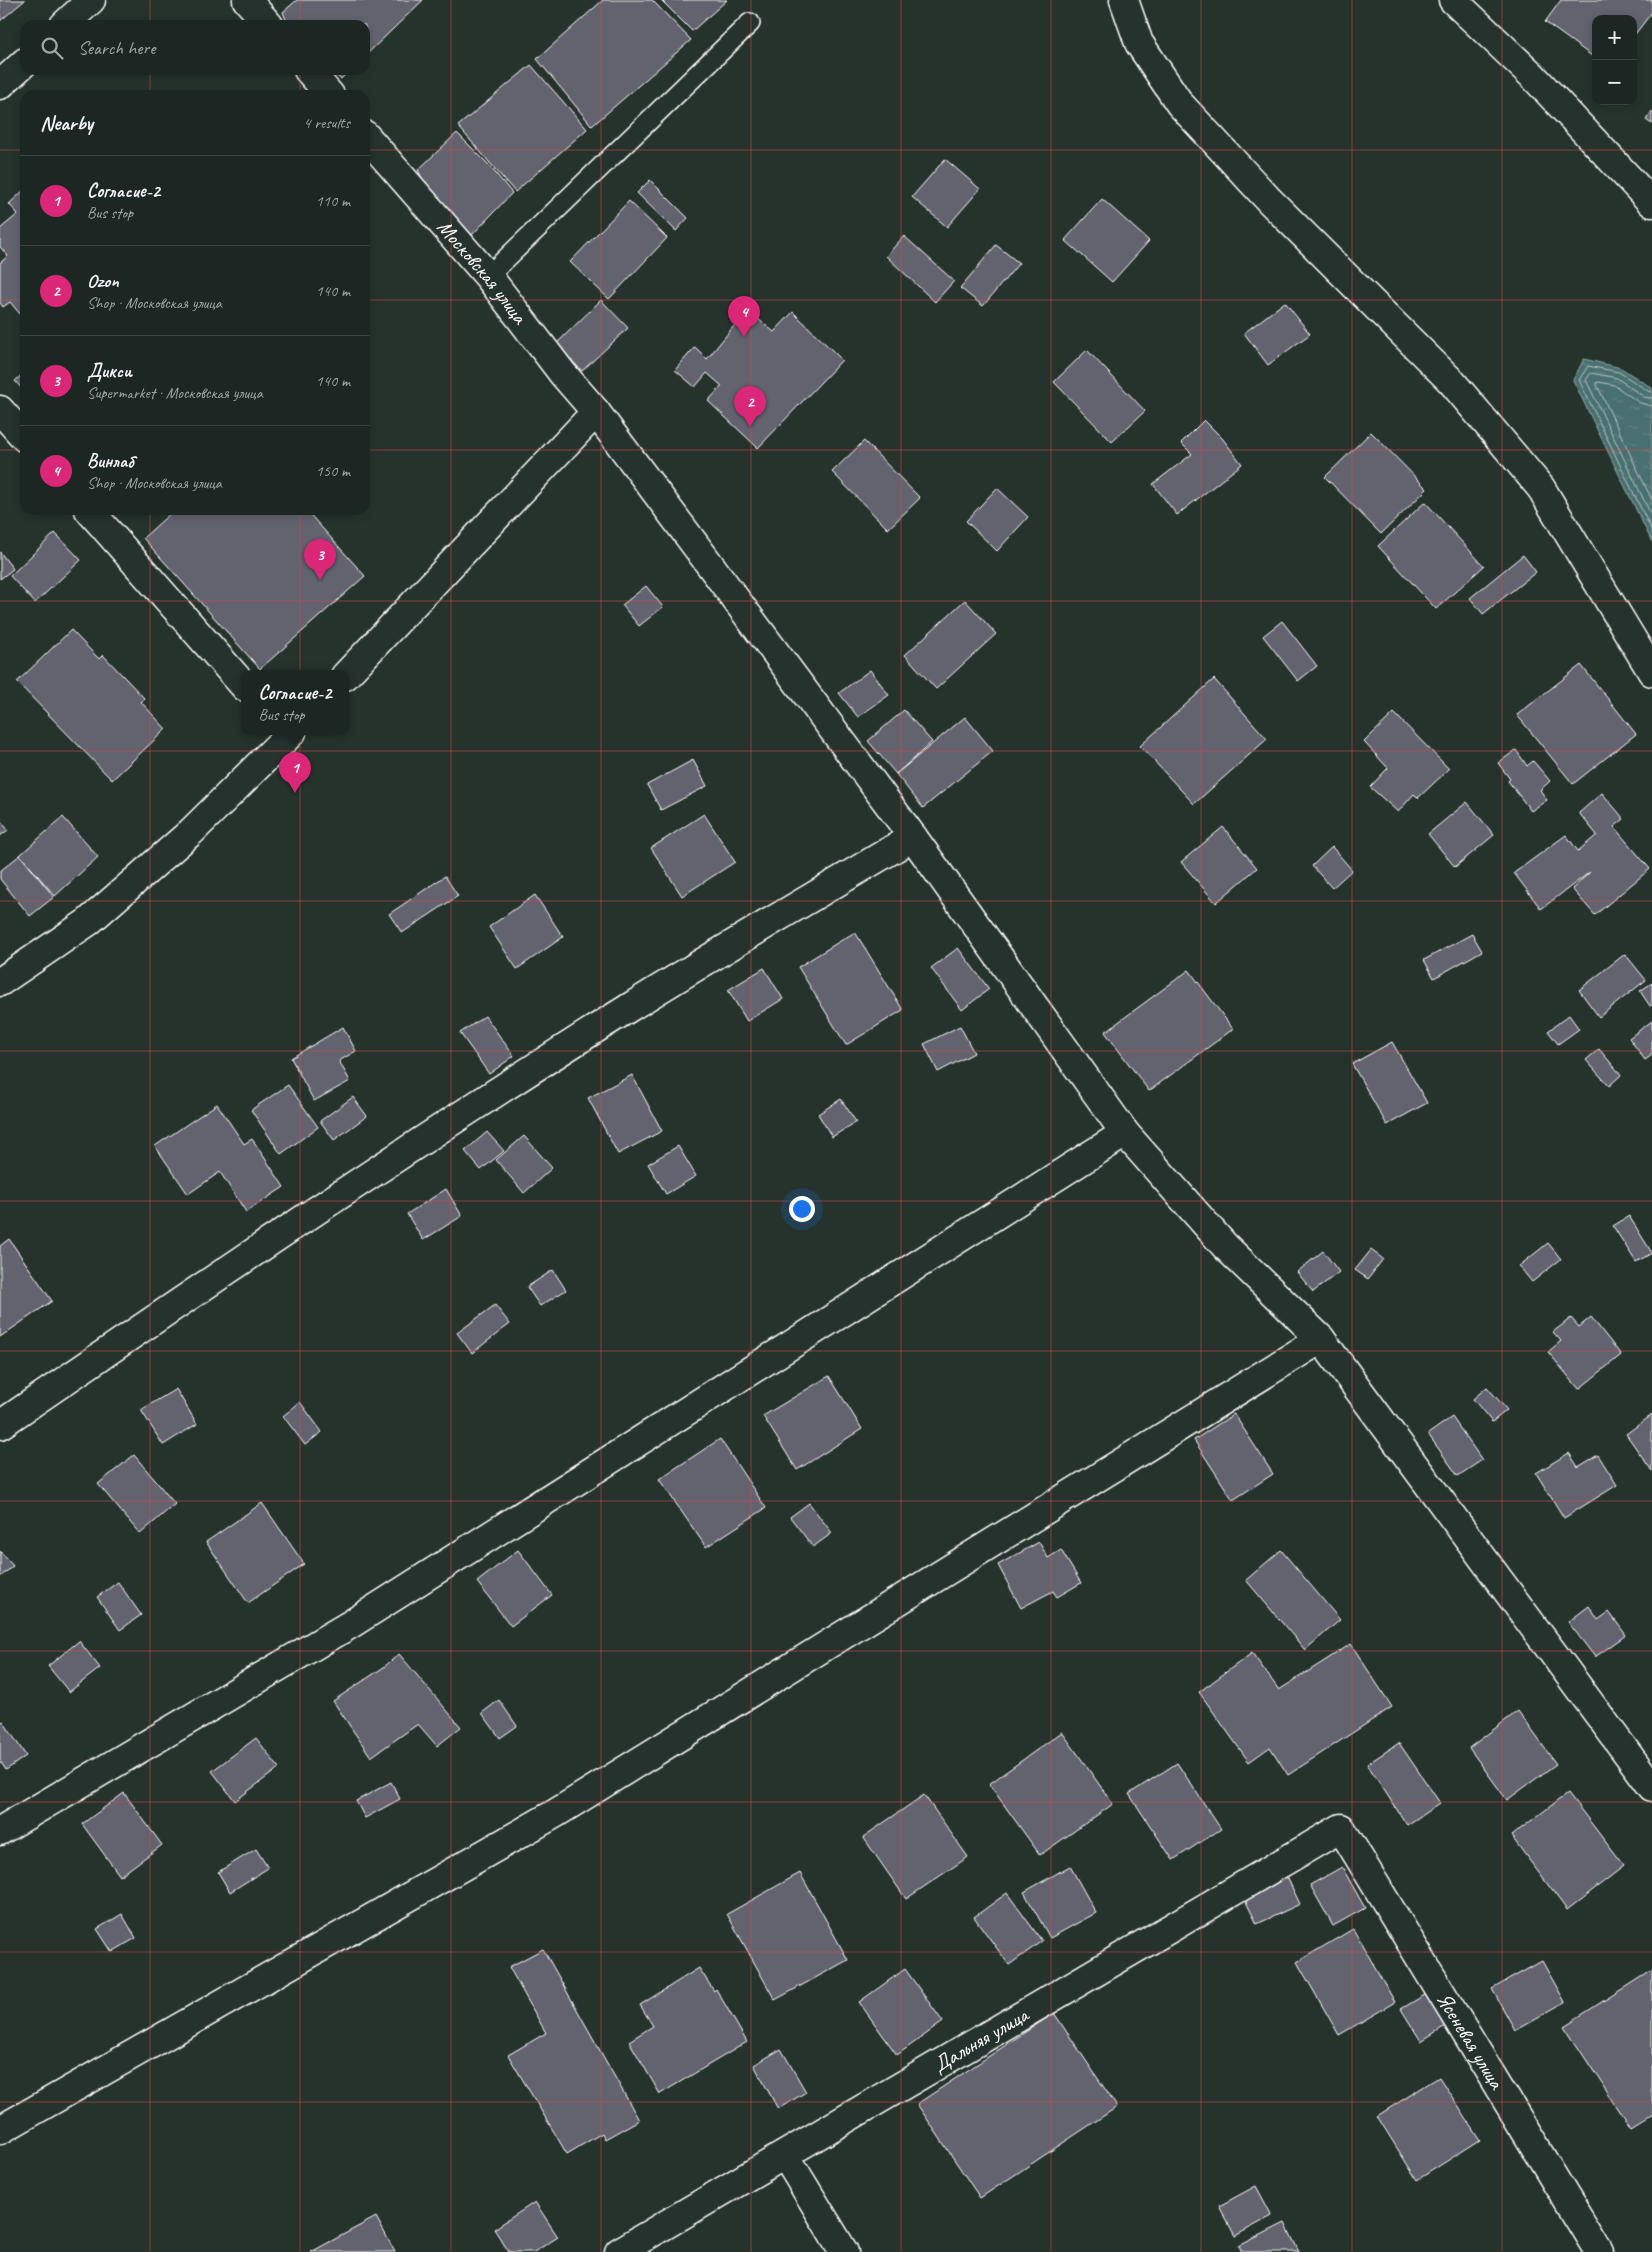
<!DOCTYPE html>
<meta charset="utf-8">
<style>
:root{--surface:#1c2622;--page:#29322f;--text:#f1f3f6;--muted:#a0a5a5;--line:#3a4340;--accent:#db2777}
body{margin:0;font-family:Caveat,sans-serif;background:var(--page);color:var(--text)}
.controls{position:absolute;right:15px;top:15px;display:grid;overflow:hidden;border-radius:10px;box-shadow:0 2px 8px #0003}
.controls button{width:45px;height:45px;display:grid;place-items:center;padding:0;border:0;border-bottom:1px solid var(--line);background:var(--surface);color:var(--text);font:25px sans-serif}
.you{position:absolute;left:801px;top:1208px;width:18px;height:18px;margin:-12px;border:4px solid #fff;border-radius:50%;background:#1a73e8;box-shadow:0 0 0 8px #1a73e833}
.badge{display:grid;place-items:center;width:32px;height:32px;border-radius:50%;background:var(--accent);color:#fff;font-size:16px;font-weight:700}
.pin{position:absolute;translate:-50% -41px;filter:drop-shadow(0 1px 2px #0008)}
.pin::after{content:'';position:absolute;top:26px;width:18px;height:15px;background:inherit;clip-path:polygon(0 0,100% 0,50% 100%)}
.popup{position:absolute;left:241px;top:670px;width:108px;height:65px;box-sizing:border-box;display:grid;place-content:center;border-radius:10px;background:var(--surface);filter:drop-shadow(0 1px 4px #0005);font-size:16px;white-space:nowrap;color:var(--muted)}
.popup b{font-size:19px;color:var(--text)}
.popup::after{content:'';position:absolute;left:50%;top:100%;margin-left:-10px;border:10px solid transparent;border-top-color:var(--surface)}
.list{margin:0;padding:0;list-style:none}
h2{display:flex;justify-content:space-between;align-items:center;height:65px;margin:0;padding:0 20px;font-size:21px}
h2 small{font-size:16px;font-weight:400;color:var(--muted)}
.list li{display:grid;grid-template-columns:32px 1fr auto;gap:15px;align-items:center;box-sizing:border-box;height:90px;padding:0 20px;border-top:1px solid var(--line)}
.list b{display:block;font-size:19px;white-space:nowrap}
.list p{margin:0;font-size:16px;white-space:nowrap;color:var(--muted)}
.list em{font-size:16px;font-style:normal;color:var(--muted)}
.icon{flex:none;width:28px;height:28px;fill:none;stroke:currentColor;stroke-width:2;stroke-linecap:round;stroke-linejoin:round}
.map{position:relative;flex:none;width:1652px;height:2252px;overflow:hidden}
.search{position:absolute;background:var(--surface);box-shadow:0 2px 8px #0003;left:20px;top:20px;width:350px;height:55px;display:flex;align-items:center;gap:12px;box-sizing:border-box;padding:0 18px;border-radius:15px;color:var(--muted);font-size:19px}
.panel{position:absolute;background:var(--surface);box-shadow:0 2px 8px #0003;left:20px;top:90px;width:350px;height:425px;border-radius:15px}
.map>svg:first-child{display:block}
</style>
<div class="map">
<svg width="1652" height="2252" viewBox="0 0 1652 2252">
<defs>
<pattern id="water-ripples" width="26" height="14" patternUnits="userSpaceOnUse" patternTransform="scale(1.25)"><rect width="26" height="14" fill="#4a6f70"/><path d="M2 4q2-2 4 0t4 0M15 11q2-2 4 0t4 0" fill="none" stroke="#658585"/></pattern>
</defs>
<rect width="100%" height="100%" fill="#26332d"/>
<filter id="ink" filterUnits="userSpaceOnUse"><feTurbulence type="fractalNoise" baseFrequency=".02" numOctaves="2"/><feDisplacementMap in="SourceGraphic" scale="10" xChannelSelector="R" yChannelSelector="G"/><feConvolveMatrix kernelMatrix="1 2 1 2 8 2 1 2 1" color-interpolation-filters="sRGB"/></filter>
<g filter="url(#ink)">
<path fill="url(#water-ripples)" stroke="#92a9a9" d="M 1584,359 L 1621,368 L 1652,388 L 1652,542 L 1573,380 Z"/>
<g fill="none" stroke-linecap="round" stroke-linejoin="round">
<path stroke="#b7c5c6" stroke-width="1" d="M 1652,392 L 1648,391 L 1619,372 L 1588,366 L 1579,380 L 1652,531
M 1652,398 L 1644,397 L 1617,378 L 1591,373 L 1586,380 L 1652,517
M 1652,406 L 1640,403 L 1614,385 L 1599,382 L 1596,383 L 1652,500"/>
</g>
<path fill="#636370" stroke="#fff" d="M 0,0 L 25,0 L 0,21 Z
M 297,0 L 423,0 L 365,56 L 365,25 L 288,25 L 283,12 Z
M 603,0 L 652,0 L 691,40 L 592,126 L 537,59 Z
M 661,0 L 727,0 L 692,31 Z
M 1561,0 L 1652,0 L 1652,12 L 1633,37 L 1633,19 L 1596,19 L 1596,59 L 1545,22 Z
M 531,65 L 587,129 L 515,192 L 458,126 Z
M 327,70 L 350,70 L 341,79 Z
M 1652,111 L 1652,124 L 1646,120 Z
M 457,133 L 487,163 L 512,193 L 472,235 L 437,209 L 418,170 Z
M 945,159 L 980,189 L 947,227 L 912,197 Z
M 650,180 L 688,218 L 676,231 L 637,193 Z
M 25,189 L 25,320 L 10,302 L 3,307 L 0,303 L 0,263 L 8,256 L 0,247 L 0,229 L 18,214 L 9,204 Z
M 1102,199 L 1149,241 L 1112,282 L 1065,240 Z
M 629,201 L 667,238 L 609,299 L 570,262 Z
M 904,236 L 954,281 L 935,302 L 886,256 Z
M 996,245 L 1019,263 L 983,306 L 960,288 Z
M 601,300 L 628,328 L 582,371 L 556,344 Z
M 1285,302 L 1310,334 L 1268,365 L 1244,333 Z
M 747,310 L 774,332 L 793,312 L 842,360 L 758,448 L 708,401 L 722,386 L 707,373 L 695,387 L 675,370 L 695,347 L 707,359 Z
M 1087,350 L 1145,411 L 1112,442 L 1054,382 Z
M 25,372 L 25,392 L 15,381 Z
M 1204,420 L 1222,438 L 1242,464 L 1177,515 L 1153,484 L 1192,454 L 1181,443 Z
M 1371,432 L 1427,489 L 1381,534 L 1325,477 Z
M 864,441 L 920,498 L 888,529 L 832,472 Z
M 997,488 L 1028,517 L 997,551 L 966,521 Z
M 1425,502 L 1484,566 L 1436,609 L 1378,546 Z
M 174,510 L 221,510 L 225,514 L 229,510 L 306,510 L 365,576 L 260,669 L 143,538 Z
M 55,533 L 81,560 L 35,603 L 10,576 Z
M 0,552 L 13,569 L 0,579 Z
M 1523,555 L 1536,572 L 1483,614 L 1470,598 Z
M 646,586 L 663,607 L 639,626 L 622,605 Z
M 965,600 L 996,634 L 936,689 L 905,655 Z
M 1282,621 L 1317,666 L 1298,681 L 1263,636 Z
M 71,630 L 99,659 L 103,655 L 145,699 L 141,702 L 166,729 L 112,780 L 17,682 Z
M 1581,665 L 1636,734 L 1573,784 L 1517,715 Z
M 870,670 L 889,695 L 858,717 L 839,693 Z
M 1214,679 L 1267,739 L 1194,804 L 1140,746 Z
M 904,710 L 932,742 L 896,774 L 868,741 Z
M 1394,713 L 1449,769 L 1418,798 L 1414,794 L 1398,812 L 1370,787 L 1388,768 L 1364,742 Z
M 965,717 L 993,751 L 923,808 L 896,774 Z
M 1516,750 L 1527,766 L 1533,761 L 1550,781 L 1540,790 L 1547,800 L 1531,811 L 1508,781 L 1510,779 L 1498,763 Z
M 693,760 L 707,786 L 661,810 L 647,785 Z
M 1602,793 L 1624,819 L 1614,827 L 1650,869 L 1595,915 L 1572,889 L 1590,872 L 1541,909 L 1514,873 L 1566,835 L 1578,851 L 1597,835 L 1579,813 Z
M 1467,802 L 1494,835 L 1455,867 L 1428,834 Z
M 704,814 L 735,862 L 682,896 L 651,848 Z
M 63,817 L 98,857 L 55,896 L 20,855 Z
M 0,820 L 8,830 L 0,836 Z
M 1223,827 L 1257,868 L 1216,903 L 1181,862 Z
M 1332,847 L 1352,870 L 1332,888 L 1312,866 Z
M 20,855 L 54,897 L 30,916 L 0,879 L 0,871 Z
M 445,876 L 458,896 L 402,933 L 389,914 Z
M 535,895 L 563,937 L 517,969 L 489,927 Z
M 855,932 L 903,1010 L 846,1045 L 798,967 Z
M 1472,934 L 1482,951 L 1434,978 L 1424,960 Z
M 958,948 L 989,989 L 962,1010 L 931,968 Z
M 1625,954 L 1646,980 L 1599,1017 L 1579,990 Z
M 764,968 L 783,999 L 747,1021 L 728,990 Z
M 1189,970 L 1233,1029 L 1149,1091 L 1105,1032 Z
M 1652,983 L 1652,1005 L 1650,1006 L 1640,991 Z
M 1569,1015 L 1579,1029 L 1558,1044 L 1548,1031 Z
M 485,1016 L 514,1056 L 489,1074 L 460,1033 Z
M 1652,1021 L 1652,1055 L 1645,1060 L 1629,1038 Z
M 960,1026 L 974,1053 L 938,1072 L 924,1044 Z
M 343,1027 L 356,1051 L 339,1061 L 350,1081 L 314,1101 L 291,1058 Z
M 1392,1042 L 1427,1103 L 1387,1125 L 1352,1064 Z
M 1599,1049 L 1621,1075 L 1609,1086 L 1586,1060 Z
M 632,1075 L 662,1131 L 618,1154 L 588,1098 Z
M 288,1085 L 318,1127 L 281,1154 L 251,1110 Z
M 353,1097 L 367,1116 L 334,1140 L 320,1121 Z
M 841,1099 L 856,1122 L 832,1137 L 818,1114 Z
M 217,1104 L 244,1144 L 252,1139 L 284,1187 L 246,1212 L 220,1172 L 188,1194 L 155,1146 Z
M 487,1132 L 504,1151 L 481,1170 L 465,1151 Z
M 524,1136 L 552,1168 L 524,1193 L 496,1160 Z
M 678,1146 L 696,1176 L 666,1194 L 648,1164 Z
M 446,1189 L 462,1216 L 423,1240 L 407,1214 Z
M 1629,1216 L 1652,1253 L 1636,1262 L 1613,1226 Z
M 9,1239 L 52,1301 L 0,1337 L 0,1246 Z
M 1548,1243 L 1561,1259 L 1532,1282 L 1519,1266 Z
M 1371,1250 L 1383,1259 L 1368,1279 L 1355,1270 Z
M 1323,1251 L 1339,1272 L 1313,1292 L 1297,1272 Z
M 553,1270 L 566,1290 L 540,1306 L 527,1287 Z
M 495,1305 L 510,1324 L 472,1353 L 457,1333 Z
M 1591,1317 L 1621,1355 L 1579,1389 L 1548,1352 L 1561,1341 L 1553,1332 L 1571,1318 L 1579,1327 Z
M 829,1376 L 862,1429 L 797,1470 L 763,1416 Z
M 1487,1387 L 1507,1410 L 1492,1422 L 1473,1399 Z
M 176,1389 L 197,1424 L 163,1445 L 141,1410 Z
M 300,1402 L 322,1432 L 305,1445 L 283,1416 Z
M 1234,1414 L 1273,1474 L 1233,1500 L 1194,1440 Z
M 1652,1415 L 1652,1471 L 1626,1434 Z
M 1452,1417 L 1482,1460 L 1458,1476 L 1428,1434 Z
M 720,1439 L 766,1508 L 706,1547 L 659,1479 Z
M 1569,1453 L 1578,1467 L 1598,1455 L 1617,1485 L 1564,1518 L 1536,1473 Z
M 134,1455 L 175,1504 L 140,1534 L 98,1484 Z
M 262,1503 L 304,1564 L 248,1603 L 206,1542 Z
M 809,1503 L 832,1533 L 813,1547 L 790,1517 Z
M 1039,1542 L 1048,1558 L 1061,1550 L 1081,1583 L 1057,1597 L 1053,1591 L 1021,1608 L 998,1565 Z
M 518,1550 L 552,1595 L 511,1626 L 477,1582 Z
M 1281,1550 L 1340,1620 L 1305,1650 L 1246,1580 Z
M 0,1551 L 13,1566 L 0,1577 Z
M 118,1582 L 141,1615 L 120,1630 L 97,1597 Z
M 1589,1606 L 1598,1620 L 1609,1612 L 1626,1635 L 1595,1657 L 1568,1622 Z
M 79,1641 L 100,1668 L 69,1692 L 48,1666 Z
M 1351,1644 L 1392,1707 L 1288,1775 L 1270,1747 L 1249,1762 L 1199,1692 L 1252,1653 L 1279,1690 Z
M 399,1654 L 461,1727 L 437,1746 L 418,1724 L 371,1757 L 333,1701 L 384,1667 Z
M 499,1700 L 517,1726 L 500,1738 L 482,1713 Z
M 1518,1711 L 1556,1764 L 1507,1800 L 1469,1748 Z
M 3,1721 L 26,1756 L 6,1770 L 0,1761 L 0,1723 Z
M 1062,1732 L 1113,1804 L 1040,1855 L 989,1784 Z
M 256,1738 L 279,1768 L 235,1801 L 212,1771 Z
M 1399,1743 L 1440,1803 L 1407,1825 L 1367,1764 Z
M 1177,1763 L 1221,1829 L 1173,1860 L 1129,1794 Z
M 391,1782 L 400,1799 L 365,1818 L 356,1801 Z
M 124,1793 L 162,1845 L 120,1876 L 82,1824 Z
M 1568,1793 L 1624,1866 L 1567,1910 L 1511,1836 Z
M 924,1795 L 968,1857 L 906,1899 L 863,1837 Z
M 256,1849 L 268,1868 L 230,1892 L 218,1872 Z
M 1070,1866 L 1096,1913 L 1050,1938 L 1024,1892 Z
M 1342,1867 L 1365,1908 L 1333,1926 L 1310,1885 Z
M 800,1873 L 848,1960 L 775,2000 L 727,1914 Z
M 1286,1875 L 1300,1904 L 1257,1924 L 1243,1896 Z
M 1007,1893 L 1042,1941 L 1009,1965 L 974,1917 Z
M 122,1914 L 136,1938 L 112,1952 L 97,1929 Z
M 1353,1929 L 1395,2002 L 1339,2035 L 1297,1962 Z
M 543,1949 L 639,2120 L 605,2139 L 602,2133 L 567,2154 L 508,2055 L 546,2033 L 509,1967 Z
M 1542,1961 L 1565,2002 L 1515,2030 L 1492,1989 Z
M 699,1968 L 714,1991 L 716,1989 L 747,2042 L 660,2094 L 629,2041 L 653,2026 L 640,2005 Z
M 905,1969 L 943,2022 L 897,2055 L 859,2002 Z
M 1652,1970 L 1652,2115 L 1631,2128 L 1564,2026 Z
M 1428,1993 L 1447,2025 L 1421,2041 L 1401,2009 Z
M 1054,2013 L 1117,2107 L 980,2198 L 917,2104 Z
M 781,2049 L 806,2092 L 778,2109 L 754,2065 Z
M 1439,2077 L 1480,2140 L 1417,2180 L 1377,2116 Z
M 1256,2186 L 1272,2216 L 1235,2236 L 1219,2206 Z
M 535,2202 L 558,2237 L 534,2252 L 509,2252 L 494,2229 Z
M 376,2217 L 395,2252 L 311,2252 Z
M 1285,2223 L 1299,2252 L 1242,2252 L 1239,2246 Z"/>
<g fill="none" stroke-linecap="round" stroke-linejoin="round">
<g stroke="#fff" stroke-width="22">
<path id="lane" d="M 488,276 L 750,23"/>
</g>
<g stroke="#fff" stroke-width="31">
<g id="street">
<path d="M 247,0 L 269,25"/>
<path d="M 1124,0 L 1139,43 L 1180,104 L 1269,200 L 1452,382 L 1541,488 L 1652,672"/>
<path d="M 1453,0 L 1533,76 L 1652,203"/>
<path d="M 64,25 L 91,0"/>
<path d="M 308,70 L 330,95"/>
<path d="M 0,85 L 25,62"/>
<path id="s1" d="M 365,135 L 488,276 L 563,374 L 596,412"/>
<path d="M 0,410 L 25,438"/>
<path d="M 89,510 L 245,687"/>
<path d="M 0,1425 C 207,1283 415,1142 627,1009 C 721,950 818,894 913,837"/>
<path d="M 0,1831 L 351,1624 L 1125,1133"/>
<path d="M 0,2130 L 556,1813 L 1321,1339"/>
<path d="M 785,2155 L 844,2252"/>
<path id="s2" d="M 619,2252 L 1341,1828 L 1599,2252"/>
</g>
</g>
<g stroke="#fff" stroke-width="31">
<path id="secondary" d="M 345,676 L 596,412 L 913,837 L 1125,1133 L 1225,1246 L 1321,1339 L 1652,1787
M 0,982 L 88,922 L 191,832 L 292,732"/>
</g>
<use href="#lane" stroke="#26332d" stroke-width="19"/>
<use href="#street" stroke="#26332d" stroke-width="28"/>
<use href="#secondary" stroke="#26332d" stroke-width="28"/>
</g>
</g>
<path fill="none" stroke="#dc4848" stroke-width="1" stroke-opacity="0.55" d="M 150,0 L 150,25M 300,0 L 300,25M 451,0 L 451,2252M 601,0 L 601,2252M 751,0 L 751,2252M 901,0 L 901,2252M 1051,0 L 1051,2252M 1201,0 L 1201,2252M 1352,0 L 1352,2252M 1502,0 L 1502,2252M 150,70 L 150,95M 300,70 L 300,95M 0,150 L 25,150M 365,150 L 1652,150M 0,300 L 25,300M 365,300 L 1652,300M 0,450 L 25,450M 365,450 L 1652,450M 150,510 L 150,2252M 300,510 L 300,2252M 0,601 L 1652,601M 0,751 L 1652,751M 0,901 L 1652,901M 0,1051 L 1652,1051M 0,1201 L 1652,1201M 0,1351 L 1652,1351M 0,1501 L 1652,1501M 0,1651 L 1652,1651M 0,1802 L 1652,1802M 0,1952 L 1652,1952M 0,2102 L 1652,2102"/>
<g text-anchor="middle" stroke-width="4" stroke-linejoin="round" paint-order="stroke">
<g font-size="21" fill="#fff" stroke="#26332d">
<text dy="7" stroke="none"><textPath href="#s1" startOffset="180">Московская улица</textPath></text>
<text dy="7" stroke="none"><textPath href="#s2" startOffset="419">Дальняя улица</textPath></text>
<text dy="7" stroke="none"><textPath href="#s2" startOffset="1086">Ясеневая улица</textPath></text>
</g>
</g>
</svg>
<div class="controls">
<button>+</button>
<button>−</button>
</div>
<div class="you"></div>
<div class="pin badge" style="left:295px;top:793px">1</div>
<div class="popup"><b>Согласие-2</b>Bus stop</div>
<div class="pin badge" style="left:750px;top:427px">2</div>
<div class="pin badge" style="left:320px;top:580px">3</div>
<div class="pin badge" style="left:744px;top:337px">4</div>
<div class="search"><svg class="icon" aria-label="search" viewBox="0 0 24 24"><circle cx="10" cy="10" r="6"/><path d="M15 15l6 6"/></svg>Search here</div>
<section class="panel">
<h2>Nearby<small>4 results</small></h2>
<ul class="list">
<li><span class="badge">1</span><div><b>Согласие-2</b><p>Bus stop</p></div><em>110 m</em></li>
<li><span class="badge">2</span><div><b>Ozon</b><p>Shop · Московская улица</p></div><em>140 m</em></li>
<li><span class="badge">3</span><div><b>Дикси</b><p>Supermarket · Московская улица</p></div><em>140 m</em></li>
<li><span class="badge">4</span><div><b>Винлаб</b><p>Shop · Московская улица</p></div><em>150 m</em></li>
</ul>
</section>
</div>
